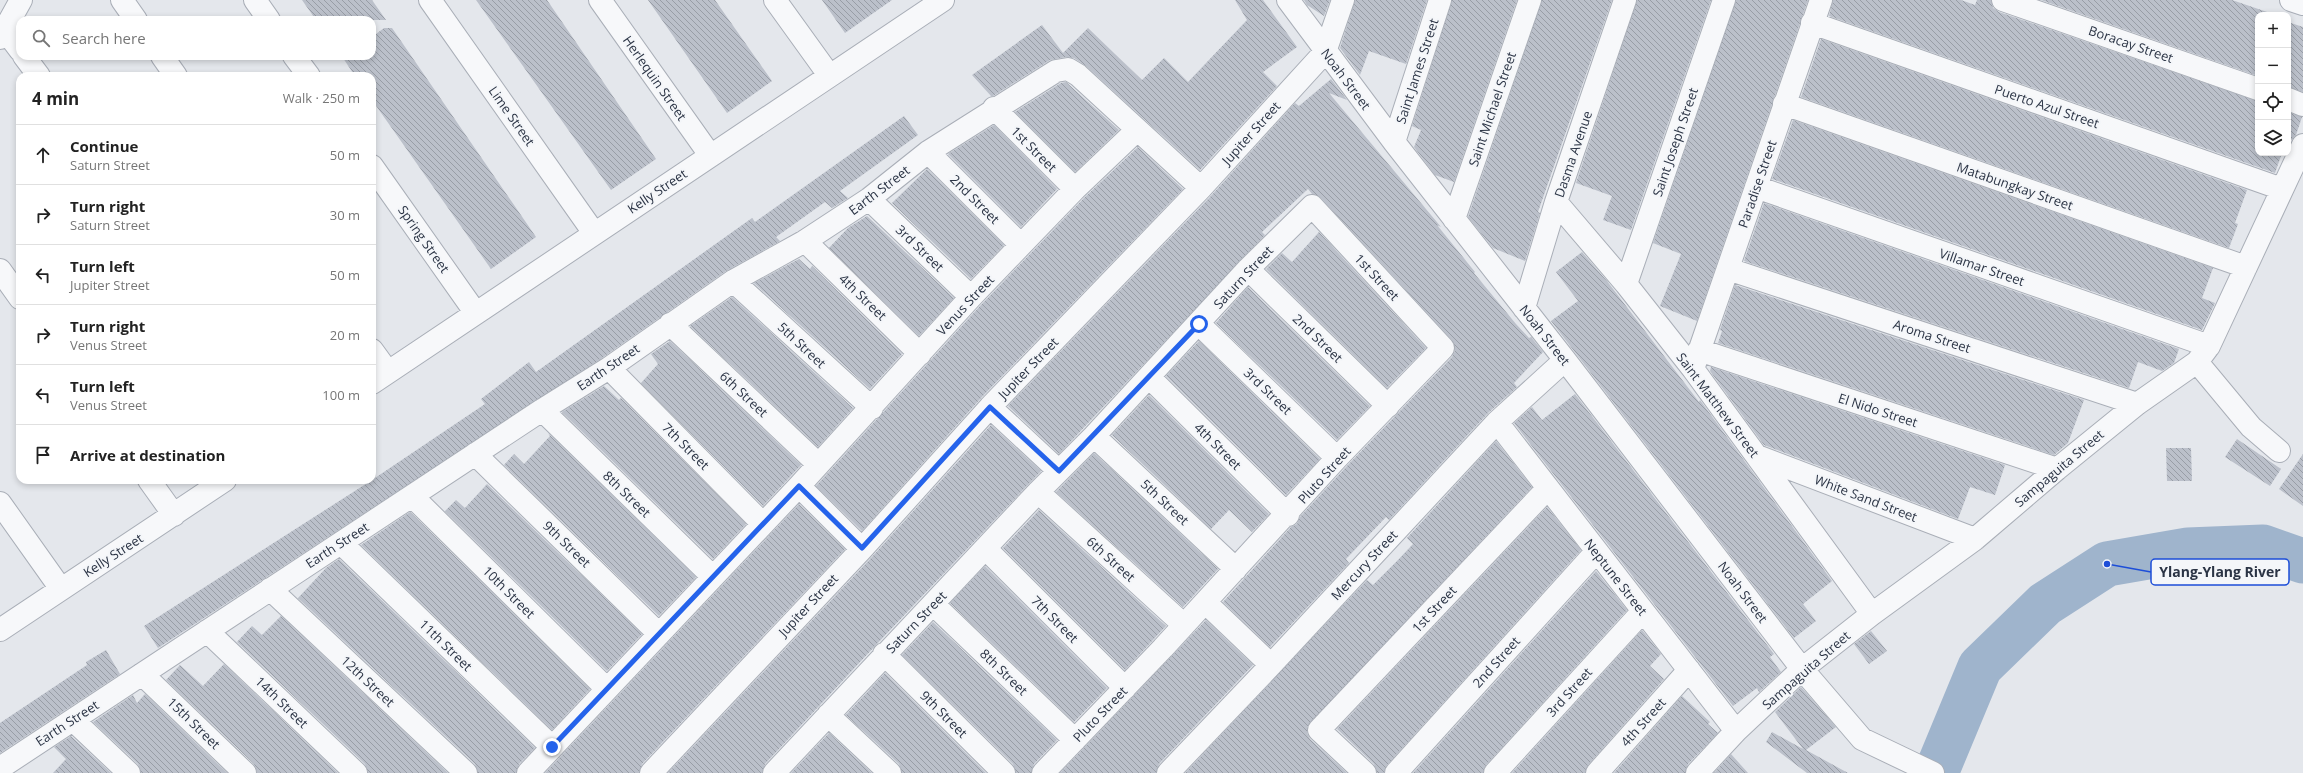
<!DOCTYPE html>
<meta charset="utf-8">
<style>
:root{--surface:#fff;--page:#f2f2f2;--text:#222;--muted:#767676;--line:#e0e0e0}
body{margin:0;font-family:"Open Sans",sans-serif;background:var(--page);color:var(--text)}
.controls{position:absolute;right:12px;top:12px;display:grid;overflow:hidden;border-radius:8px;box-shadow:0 2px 6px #0003}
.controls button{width:36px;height:36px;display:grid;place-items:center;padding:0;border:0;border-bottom:1px solid var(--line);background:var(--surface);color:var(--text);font:20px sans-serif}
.stop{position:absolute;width:12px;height:12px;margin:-9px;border:3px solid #2563eb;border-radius:50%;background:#fff}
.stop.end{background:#2563eb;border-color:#fff;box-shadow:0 1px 4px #0008}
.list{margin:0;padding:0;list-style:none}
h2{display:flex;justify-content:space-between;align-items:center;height:52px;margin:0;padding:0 16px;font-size:17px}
h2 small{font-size:13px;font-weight:400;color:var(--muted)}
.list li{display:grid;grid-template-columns:26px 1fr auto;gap:12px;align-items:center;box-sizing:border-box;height:60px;padding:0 16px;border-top:1px solid var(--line)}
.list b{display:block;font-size:15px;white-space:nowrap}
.list p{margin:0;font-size:13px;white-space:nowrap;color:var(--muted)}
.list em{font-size:13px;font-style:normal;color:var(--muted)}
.icon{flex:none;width:22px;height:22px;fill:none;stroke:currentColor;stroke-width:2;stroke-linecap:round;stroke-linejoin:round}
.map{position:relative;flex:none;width:2303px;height:773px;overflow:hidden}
.search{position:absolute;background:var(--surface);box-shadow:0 2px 6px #0003;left:16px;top:16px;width:360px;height:44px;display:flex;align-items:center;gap:10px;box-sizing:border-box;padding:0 14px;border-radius:12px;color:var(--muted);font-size:15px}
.panel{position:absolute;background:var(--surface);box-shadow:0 2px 6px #0003;left:16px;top:72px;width:360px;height:412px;border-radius:12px}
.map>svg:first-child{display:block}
</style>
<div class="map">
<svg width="2303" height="773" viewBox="0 0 2303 773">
<defs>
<pattern id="building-back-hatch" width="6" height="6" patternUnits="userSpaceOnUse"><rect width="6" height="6" fill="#bbc0ca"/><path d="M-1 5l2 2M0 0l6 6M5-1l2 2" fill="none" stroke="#989da6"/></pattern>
</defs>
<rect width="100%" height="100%" fill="#e4e7ec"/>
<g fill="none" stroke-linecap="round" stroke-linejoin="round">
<path stroke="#9fb4cc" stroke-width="45" d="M 1936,773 L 1980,667 L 2045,604 L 2107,564 L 2188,550 L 2263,547 L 2303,561"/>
</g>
<path fill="url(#building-back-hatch)" d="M 302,0 L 372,0 L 386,20 L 316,20 Z
M 476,0 L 547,0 L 656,159 L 611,190 Z
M 648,0 L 715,0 L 772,81 L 727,113 Z
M 822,0 L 892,0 L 845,33 Z
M 1235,0 L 1263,0 L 1297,47 L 1263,72 L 1277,86 L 1200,170 L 1086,66 L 1074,58 L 1066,57 L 1050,60 L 993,96 L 991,96 L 972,75 L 1042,25 L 1063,53 L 1088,28 L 1142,80 L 1164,58 L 1188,82 L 1247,20 Z
M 1304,0 L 1330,0 L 1324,16 L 1307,5 Z
M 1355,0 L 1427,0 L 1406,64 L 1369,51 L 1360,75 L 1340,48 Z
M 1452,0 L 1517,0 L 1454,182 L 1435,175 L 1414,147 L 1421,130 L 1412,126 Z
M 1542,0 L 1612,0 L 1538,212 L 1540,213 L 1525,261 L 1493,248 L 1468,217 Z
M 1637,0 L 1711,0 L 1631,230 L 1603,220 L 1612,196 L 1576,183 Z
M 1736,0 L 1808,0 L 1697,321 L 1660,306 L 1681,254 L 1653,243 Z
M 1833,0 L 1961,0 L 1975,5 L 1977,0 L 1991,0 L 1993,8 L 1999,12 L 2258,101 L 2258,153 L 2282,153 L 2275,173 L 1829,16 Z
M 2041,0 L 2232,0 L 2270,13 L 2269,15 L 2258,15 L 2258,76 Z
M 2288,22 L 2303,27 L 2303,92 L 2288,87 Z
M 384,28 L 392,28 L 536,237 L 491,269 L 372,100 L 372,76 L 355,76 L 343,58 L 372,56 L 372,37 Z
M 1821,39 L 2247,190 L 2235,223 L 2238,224 L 2229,248 L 1801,97 Z
M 1331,79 L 1347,100 L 1329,93 L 1441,227 L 1437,225 L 1475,272 L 1474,273 L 1516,324 L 1529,338 L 1531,337 L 1543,352 L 1514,383 L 1517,387 L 1488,413 L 1389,520 L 1386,517 L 1346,559 L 1349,563 L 1270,647 L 1223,602 L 1291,527 L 1297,524 L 1300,517 L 1346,467 L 1452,357 L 1455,351 L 1452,340 L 1321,198 L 1312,194 L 1308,189 L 1262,232 L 1265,235 L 1059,454 L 1008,406 L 1210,197 L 1295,103 L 1299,106 Z
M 1066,82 L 1119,130 L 1075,172 L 1015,112 L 1061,83 Z
M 2288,112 L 2302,117 L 2296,135 L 2291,140 L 2288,139 Z
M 904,116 L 918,135 L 840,191 L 848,198 L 832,208 L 825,202 L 776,237 L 780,241 L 726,271 L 602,358 L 158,648 L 144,626 L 372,480 L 485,404 L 481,399 L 529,362 L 536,372 L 752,218 L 755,222 Z
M 1793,120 L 2213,268 L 2202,298 L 2215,303 L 2202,330 L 1772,179 Z
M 994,125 L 1057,189 L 1021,227 L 948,154 Z
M 1138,147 L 1183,189 L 981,398 L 862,531 L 816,486 L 980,306 L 1084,198 Z
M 927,169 L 1004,245 L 971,279 L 892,203 Z
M 1764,203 L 2179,349 L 2174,363 L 2162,371 L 2138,362 L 2129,388 L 1744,261 Z
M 867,216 L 954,298 L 919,336 L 829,248 L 848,228 Z
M 1319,232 L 1426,348 L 1387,388 L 1266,269 L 1282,253 L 1292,262 Z
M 1582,252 L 1607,281 L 1699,402 L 1700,400 L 1832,581 L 1803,604 L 1816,621 L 1794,638 L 1551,321 L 1578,301 L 1556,272 Z
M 799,259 L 810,269 L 812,266 L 902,354 L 870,389 L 754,283 Z
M 1735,285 L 2084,400 L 2068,443 L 2054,455 L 1718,343 L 1722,331 L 1720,330 Z
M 1248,287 L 1370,406 L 1337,440 L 1216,323 Z
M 732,297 L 853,408 L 818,447 L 690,326 Z
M 670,341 L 801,465 L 763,506 L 641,383 L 658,364 L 651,354 Z
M 1199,341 L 1320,459 L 1286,495 L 1166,376 Z
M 1711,367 L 2005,465 L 1995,495 L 1970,487 L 1958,519 L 1764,445 L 1710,371 Z
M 604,386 L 619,400 L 621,398 L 746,524 L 713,559 L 562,412 Z
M 1575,394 L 1774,654 L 1770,657 L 1781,672 L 1759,692 L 1757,688 L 1733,706 L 1514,423 L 1532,407 L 1542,420 Z
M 1149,395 L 1269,514 L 1252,532 L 1229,510 L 1211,529 L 1112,435 Z
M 991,425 L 1041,471 L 875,646 L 765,764 L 762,773 L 668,773 L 871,558 Z
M 548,433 L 696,577 L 659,616 L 504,465 L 514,454 L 524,464 L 550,436 Z
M 2237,439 L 2281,469 L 2270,486 L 2225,457 Z
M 1496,441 L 1532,487 L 1307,727 L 1307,733 L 1310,739 L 1347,773 L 1185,773 L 1367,580 L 1373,585 L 1397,561 L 1413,544 L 1407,538 Z
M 2166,448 L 2191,448 L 2192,481 L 2167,481 Z
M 1094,453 L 1218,569 L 1183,607 L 1056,492 Z
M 2303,454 L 2303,506 L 2279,489 Z
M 487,484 L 642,634 L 607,671 L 445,511 L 456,500 L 465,508 Z
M 799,504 L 845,549 L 642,764 L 639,773 L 545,773 Z
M 1547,507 L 1581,550 L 1387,765 L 1384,773 L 1377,773 L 1374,764 L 1337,729 Z
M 1039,510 L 1166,626 L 1125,670 L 1003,548 Z
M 410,512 L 590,689 L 552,730 L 361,545 Z
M 339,559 L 535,748 L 519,764 L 516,773 L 478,773 L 475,764 L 298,598 L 326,568 Z
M 985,566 L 1107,688 L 1074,722 L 950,603 Z
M 1596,571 L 1627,610 L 1486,765 L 1483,773 L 1413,773 Z
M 281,616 L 448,773 L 368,773 L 365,764 L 237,642 L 252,626 L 262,635 Z
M 1206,620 L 1253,665 L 1159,764 L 1156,773 L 1060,773 Z
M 933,622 L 1057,740 L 1034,764 L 1031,773 L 1016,773 L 1013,764 L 902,655 Z
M 1642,630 L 1661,654 L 1650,666 L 1664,679 L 1588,765 L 1585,773 L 1512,773 Z
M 1871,631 L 1887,651 L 1869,664 L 1854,644 Z
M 106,650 L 120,674 L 0,753 L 0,723 L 87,665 L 86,662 Z
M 224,664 L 338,773 L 257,773 L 254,764 L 166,680 L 180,665 L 203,686 Z
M 885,673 L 986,773 L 902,773 L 899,764 L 846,715 Z
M 1801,687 L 1836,727 L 1806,750 L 1848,773 L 1807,773 L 1766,742 L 1772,732 L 1803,749 L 1775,712 Z
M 145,694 L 227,773 L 141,773 L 138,764 L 93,722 L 133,695 L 137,703 Z
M 1682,696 L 1710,722 L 1708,724 L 1718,733 L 1688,764 L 1685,773 L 1614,773 Z
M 829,733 L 872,773 L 791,773 Z
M 71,736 L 111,773 L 53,773 L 66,759 L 54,747 Z
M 1731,754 L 1748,773 L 1714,773 Z"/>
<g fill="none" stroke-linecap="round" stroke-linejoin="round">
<g stroke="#a9aeb7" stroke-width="24">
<path id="minor" d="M 122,0 L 136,20
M 255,0 L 269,20
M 430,0 L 594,233
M 600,0 L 710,155
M 775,0 L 829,75
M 1288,0 L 1394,142 L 1565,360 L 1802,669 L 1862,739 L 1933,773
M 2003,0 L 2258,89
M 2291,0 L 2303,4
M 1812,23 L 2282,189
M 5,30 L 20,50
M 0,38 L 21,0
M 24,56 L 39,76
M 162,56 L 176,76
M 294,56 L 309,76
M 2288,99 L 2303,105
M 1784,104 L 2246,267
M 994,108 L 1075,189
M 1394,142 L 1440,0
M 928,152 L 1021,245
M 372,166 L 475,312
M 1756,187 L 2209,346
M 869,199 L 971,297
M 1556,202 L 1626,284 L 1693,369 L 1872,614
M 1454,219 L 1530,0
M 805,241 L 920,354
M 1248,269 L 1388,406
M 1728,269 L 2137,404
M 0,270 L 20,298
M 733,281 L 872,408
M 1626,284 L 1724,0
M 1524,308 L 1556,202 L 1625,0
M 670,324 L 818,464
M 1199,324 L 1337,458
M 372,350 L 388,372
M 1699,350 L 2057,469
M 2197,362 L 2251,427 L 2279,451
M 609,368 L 763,524
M 1693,369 L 1821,0
M 1149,377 L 1288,515
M 372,383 L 943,0
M 990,407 L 1059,471
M 542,410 L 713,577
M 1497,422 L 1736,731
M 1094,436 L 1236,569
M 475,454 L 659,634
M 1757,456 L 1975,539
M 149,480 L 174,515
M 799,486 L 862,549
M 1038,492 L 1184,625
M 412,496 L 607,689
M 0,503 L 61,589
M 341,543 L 552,747
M 986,549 L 1125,688
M 270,589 L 466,773
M 1206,603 L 1271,665
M 933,604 L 1075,740
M 0,630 L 225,480
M 207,631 L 356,773
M 884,654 L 1004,773
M 142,674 L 245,773
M 828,715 L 890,773
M 73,720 L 129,773
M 0,768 L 542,410 L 609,368 L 733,281 L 805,241 L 869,199 L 928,152 L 1056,71 L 1068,69 L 1078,75 L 1201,188
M 528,773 L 799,486 L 971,297 L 1075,189 L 1137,130
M 651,773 L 862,549 L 990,407 L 1201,188 L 1325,52 L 1343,0
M 774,773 L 1038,492 L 1094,436 L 1248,269 L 1312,206 L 1443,348 L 1337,458 L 1163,648 L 1043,773
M 1168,773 L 1271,665 L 1497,422 L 1565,360
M 1365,773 L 1319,730 L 1548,488
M 1396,773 L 1596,552
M 1495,773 L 1643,611
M 1597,773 L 1689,670
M 1697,773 L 1736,731 L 1802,669 L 1872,614 L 1975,539 L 2057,469 L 2137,404 L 2197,362 L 2209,346 L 2303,145"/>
</g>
<use href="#minor" stroke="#f7f8fa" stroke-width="22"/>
</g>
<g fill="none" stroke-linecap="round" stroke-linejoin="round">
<path stroke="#2563eb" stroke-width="5" d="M 552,747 L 799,486 L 862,548 L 990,407 L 1059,471 L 1199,324"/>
</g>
<g text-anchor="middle" stroke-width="4" stroke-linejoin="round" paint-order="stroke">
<g font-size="13" fill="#2b3445" stroke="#f4f6f9">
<text transform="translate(2131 44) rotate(19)" y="5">Boracay Street</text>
<text transform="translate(1417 71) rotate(-72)" y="5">Saint James Street</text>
<text transform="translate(655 78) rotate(55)" y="5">Herlequin Street</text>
<text transform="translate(1346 79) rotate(53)" y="5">Noah Street</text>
<text transform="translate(2047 106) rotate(19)" y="5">Puerto Azul Street</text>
<text transform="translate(1492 109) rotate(-71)" y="5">Saint Michael Street</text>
<text transform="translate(512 116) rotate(55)" y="5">Lime Street</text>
<text transform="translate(1251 133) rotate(-48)" y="5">Jupiter Street</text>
<text transform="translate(1675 142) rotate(-71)" y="5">Saint Joseph Street</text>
<text transform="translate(1034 149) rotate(45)" y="5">1st Street</text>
<text transform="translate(1573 154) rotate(-71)" y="5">Dasma Avenue</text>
<text transform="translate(1757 184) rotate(-71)" y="5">Paradise Street</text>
<text transform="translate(2015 186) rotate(19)" y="5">Matabungkay Street</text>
<text transform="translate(879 190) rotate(-37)" y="5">Earth Street</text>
<text transform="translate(657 191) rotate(-34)" y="5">Kelly Street</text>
<text transform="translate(975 199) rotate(45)" y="5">2nd Street</text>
<text transform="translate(424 239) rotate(55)" y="5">Spring Street</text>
<text transform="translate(920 248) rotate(44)" y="5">3rd Street</text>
<text transform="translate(1982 267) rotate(19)" y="5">Villamar Street</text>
<text transform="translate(1243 277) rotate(-47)" y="5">Saturn Street</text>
<text transform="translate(1377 277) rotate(47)" y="5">1st Street</text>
<text transform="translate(863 297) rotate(44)" y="5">4th Street</text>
<text transform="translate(965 305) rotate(-47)" y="5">Venus Street</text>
<text transform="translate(1545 335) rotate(52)" y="5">Noah Street</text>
<text transform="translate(1932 336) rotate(18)" y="5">Aroma Street</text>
<text transform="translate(1318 338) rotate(44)" y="5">2nd Street</text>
<text transform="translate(802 345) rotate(43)" y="5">5th Street</text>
<text transform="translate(608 367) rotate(-34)" y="5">Earth Street</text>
<text transform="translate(1028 368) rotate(-46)" y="5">Jupiter Street</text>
<text transform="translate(1268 391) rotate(44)" y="5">3rd Street</text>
<text transform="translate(744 394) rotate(43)" y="5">6th Street</text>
<text transform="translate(1718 405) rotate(53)" y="5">Saint Matthew Street</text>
<text transform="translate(1878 410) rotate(18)" y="5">El Nido Street</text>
<text transform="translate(686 446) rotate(45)" y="5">7th Street</text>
<text transform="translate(1218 446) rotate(45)" y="5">4th Street</text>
<text transform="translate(2059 468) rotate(-40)" y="5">Sampaguita Street</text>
<text transform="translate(1324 475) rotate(-48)" y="5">Pluto Street</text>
<text transform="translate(627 494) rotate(44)" y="5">8th Street</text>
<text transform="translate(1866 498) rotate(21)" y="5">White Sand Street</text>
<text transform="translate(1165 502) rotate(43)" y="5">5th Street</text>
<text transform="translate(567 544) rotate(44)" y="5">9th Street</text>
<text transform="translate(337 545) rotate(-33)" y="5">Earth Street</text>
<text transform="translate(113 555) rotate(-33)" y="5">Kelly Street</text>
<text transform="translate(1111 559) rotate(42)" y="5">6th Street</text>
<text transform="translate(1364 565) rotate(-47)" y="5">Mercury Street</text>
<text transform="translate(1616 577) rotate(52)" y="5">Neptune Street</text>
<text transform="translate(509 592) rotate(45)" y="5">10th Street</text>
<text transform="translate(1743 592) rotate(53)" y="5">Noah Street</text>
<text transform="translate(808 605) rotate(-47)" y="5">Jupiter Street</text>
<text transform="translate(1434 609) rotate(-47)" y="5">1st Street</text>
<text transform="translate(1055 619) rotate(45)" y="5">7th Street</text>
<text transform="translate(916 622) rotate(-46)" y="5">Saturn Street</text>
<text transform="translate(446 645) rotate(44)" y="5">11th Street</text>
<text transform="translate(1496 662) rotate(-48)" y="5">2nd Street</text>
<text transform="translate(1806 670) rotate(-41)" y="5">Sampaguita Street</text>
<text transform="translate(1004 672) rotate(44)" y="5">8th Street</text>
<text transform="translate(368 681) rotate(43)" y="5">12th Street</text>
<text transform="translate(1569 692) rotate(-48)" y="5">3rd Street</text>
<text transform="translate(282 702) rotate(44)" y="5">14th Street</text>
<text transform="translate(944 714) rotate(45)" y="5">9th Street</text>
<text transform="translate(1100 714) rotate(-46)" y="5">Pluto Street</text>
<text transform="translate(1643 722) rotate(-48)" y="5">4th Street</text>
<text transform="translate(67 723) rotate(-33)" y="5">Earth Street</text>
<text transform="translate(194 723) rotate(44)" y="5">15th Street</text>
</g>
</g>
<path fill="none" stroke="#1d4ed8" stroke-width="1.5" d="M2107 564L2151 572"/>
<circle fill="#1d4ed8" stroke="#f4f6f9" stroke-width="1.5" cx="2107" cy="564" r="4"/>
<rect fill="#f4f6f9" stroke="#1d4ed8" stroke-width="1.5" x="2151" y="559" width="138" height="26" rx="4"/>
<g font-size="14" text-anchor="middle" font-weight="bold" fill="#2b3445">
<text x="2220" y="577">Ylang-Ylang River</text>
</g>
</svg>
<div class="controls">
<button>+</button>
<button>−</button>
<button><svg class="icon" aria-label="locate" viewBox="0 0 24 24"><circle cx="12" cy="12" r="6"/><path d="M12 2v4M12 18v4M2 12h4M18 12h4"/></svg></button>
<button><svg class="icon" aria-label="layers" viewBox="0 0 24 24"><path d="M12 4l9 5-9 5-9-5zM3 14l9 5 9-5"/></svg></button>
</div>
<div class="stop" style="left:1199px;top:324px"></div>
<div class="stop end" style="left:552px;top:747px"></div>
<div class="search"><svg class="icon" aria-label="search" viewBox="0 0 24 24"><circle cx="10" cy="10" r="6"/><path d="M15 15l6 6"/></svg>Search here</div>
<section class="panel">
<h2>4 min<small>Walk · 250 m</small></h2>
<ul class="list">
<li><svg class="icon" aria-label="ahead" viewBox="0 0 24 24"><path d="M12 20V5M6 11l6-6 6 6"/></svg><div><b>Continue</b><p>Saturn Street</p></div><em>50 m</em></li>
<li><svg class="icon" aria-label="right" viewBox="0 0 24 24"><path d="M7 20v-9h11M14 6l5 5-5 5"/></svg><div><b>Turn right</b><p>Saturn Street</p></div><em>30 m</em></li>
<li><svg class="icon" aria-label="left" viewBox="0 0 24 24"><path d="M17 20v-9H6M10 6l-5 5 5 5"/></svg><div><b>Turn left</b><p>Jupiter Street</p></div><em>50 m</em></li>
<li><svg class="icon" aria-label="right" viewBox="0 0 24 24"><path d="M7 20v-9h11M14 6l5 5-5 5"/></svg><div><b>Turn right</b><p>Venus Street</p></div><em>20 m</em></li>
<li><svg class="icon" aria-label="left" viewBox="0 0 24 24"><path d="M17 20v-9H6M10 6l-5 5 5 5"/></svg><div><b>Turn left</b><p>Venus Street</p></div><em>100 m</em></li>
<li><svg class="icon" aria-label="arrive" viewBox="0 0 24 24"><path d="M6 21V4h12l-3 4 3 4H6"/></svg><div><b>Arrive at destination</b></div></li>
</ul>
</section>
</div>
